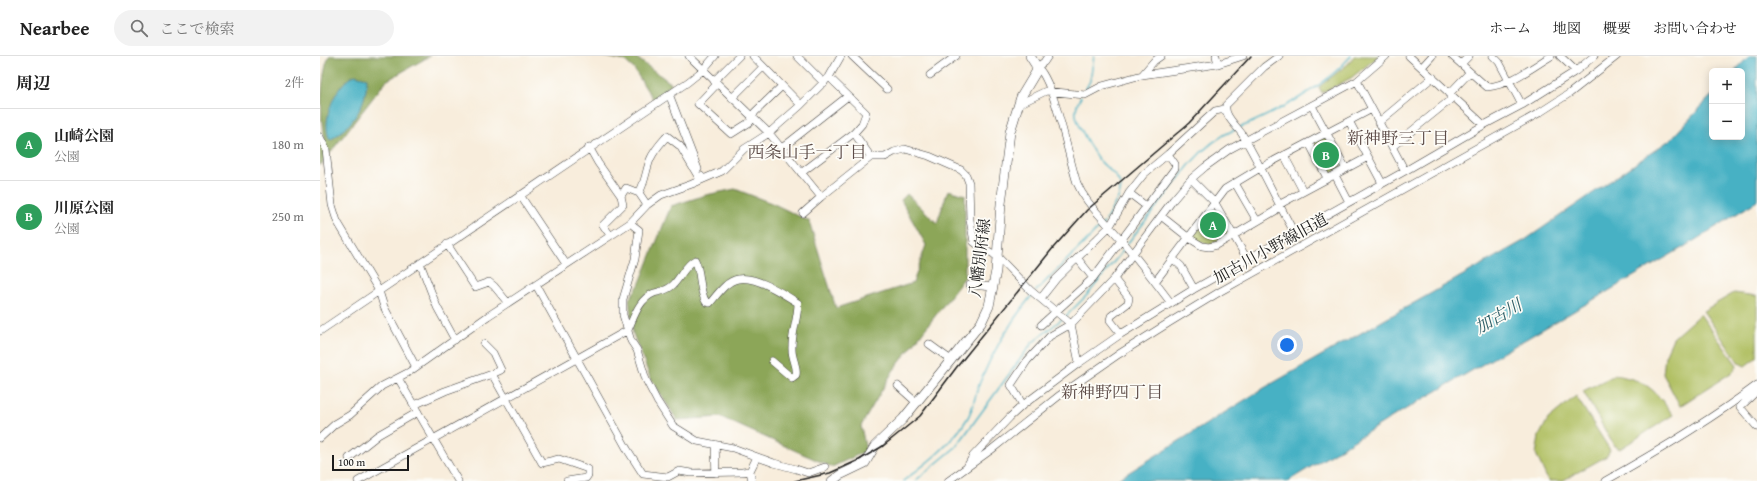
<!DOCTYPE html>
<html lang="ja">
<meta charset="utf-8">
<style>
:root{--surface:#fff;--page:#f2f2f2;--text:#222;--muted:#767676;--line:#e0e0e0;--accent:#1f6fb2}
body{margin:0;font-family:"Gentium Book Plus","Noto Serif JP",serif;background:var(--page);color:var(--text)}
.controls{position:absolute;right:12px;top:12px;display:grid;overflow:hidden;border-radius:6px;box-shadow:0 2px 10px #0003}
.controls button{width:36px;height:36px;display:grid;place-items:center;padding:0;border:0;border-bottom:1px solid var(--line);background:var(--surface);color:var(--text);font:20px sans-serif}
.scale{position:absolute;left:12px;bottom:10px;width:77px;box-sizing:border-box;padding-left:4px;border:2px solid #1c1c1c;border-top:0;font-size:11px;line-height:14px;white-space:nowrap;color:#1c1c1c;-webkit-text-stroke:3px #fdfcf7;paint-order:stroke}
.you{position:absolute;left:967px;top:289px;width:14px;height:14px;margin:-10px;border:3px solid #fff;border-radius:50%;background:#1a73e8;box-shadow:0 0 0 6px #1a73e833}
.badge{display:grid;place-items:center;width:26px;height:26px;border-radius:50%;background:var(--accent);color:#fff;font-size:13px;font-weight:700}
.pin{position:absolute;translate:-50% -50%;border:2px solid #fff;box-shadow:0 1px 4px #0006}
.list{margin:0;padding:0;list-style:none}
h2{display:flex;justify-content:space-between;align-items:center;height:52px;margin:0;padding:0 16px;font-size:17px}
h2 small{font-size:13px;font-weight:400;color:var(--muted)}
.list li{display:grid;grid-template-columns:26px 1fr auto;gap:12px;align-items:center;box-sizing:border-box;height:72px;padding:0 16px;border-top:1px solid var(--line)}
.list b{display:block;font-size:15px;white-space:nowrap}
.list p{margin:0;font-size:13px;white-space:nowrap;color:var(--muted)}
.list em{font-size:13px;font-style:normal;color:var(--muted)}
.icon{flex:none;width:22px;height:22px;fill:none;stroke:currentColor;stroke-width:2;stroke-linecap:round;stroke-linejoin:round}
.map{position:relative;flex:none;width:1437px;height:425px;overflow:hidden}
header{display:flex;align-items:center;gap:24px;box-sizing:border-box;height:56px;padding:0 20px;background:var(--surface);border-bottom:1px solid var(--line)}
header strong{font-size:19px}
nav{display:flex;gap:22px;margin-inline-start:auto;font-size:14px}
.search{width:280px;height:36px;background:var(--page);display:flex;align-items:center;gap:10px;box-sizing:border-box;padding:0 14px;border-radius:22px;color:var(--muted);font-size:15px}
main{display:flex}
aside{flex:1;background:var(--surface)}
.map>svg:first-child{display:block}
</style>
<header>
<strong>Nearbee</strong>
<div class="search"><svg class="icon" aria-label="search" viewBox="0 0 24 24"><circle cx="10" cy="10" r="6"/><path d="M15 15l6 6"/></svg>ここで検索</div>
<nav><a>ホーム</a><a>地図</a><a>概要</a><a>お問い合わせ</a></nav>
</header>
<main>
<aside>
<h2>周辺<small>2件</small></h2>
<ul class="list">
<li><span class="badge" style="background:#2e9e5b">A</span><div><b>山崎公園</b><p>公園</p></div><em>180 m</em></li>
<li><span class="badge" style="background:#2e9e5b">B</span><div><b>川原公園</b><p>公園</p></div><em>250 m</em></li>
</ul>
</aside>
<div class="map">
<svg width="1437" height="425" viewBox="0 0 1437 425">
<rect width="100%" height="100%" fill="#fdfcf7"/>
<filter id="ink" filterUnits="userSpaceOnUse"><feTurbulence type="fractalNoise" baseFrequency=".025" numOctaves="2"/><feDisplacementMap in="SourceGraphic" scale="8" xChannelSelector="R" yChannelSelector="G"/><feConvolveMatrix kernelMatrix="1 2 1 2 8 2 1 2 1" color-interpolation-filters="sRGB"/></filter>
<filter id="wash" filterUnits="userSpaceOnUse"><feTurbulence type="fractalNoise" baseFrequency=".012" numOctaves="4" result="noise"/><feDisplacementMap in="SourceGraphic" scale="16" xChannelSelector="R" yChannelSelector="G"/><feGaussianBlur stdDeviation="0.9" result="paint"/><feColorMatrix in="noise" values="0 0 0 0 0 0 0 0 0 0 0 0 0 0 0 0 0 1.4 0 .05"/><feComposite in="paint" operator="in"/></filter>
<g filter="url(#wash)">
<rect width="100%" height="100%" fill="#f8eddc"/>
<path fill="#b1c063" stroke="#666e40" d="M 1034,0 L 1059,0 L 1031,22 L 1002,37 L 999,31 L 1028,8 Z
M 1006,81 L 1021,109 L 1019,113 L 1011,118 L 1005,117 L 991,86 Z
M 893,153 L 896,154 L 910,177 L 909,181 L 891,189 L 874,184 L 873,179 Z
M 1414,237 L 1437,240 L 1437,301 L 1425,310 L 1419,307 L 1383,255 Z
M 1380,258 L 1417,309 L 1414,315 L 1360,350 L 1343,318 L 1345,300 L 1353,282 Z
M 1295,319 C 1328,325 1334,333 1353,359 L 1300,393 L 1294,390 L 1263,335 Z
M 1256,340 L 1290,394 L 1287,400 L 1242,425 L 1228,425 L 1216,398 L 1219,380 L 1228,363 Z"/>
<path fill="#8ca659" stroke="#54613a" d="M 9,0 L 110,0 L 66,25 L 0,110 L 0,86 L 4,85 C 0,62 0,21 9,0 Z
M 282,0 L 314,0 L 352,28 L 333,44 L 314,13 L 305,5 Z
M 415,133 L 454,148 L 489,165 L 516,252 L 593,227 L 606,189 L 581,144 L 587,138 L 617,167 L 628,134 L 645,139 L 645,221 L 573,315 L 541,370 L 546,395 L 512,411 L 400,361 L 357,364 L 330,321 L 313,278 L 309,243 L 319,229 L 351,150 L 386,139 Z"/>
<path fill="#46b1c4" stroke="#316670" d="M 1429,0 L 1437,0 L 1437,145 L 1369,188 L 1074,360 L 968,425 L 795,425 L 944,332 L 1205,184 L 1351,83 L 1392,39 L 1392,81 L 1422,81 L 1422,15 L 1415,15 Z
M 35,19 L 47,22 C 47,49 33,70 10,84 C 0,67 15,27 35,19 Z"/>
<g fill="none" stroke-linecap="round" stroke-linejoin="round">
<path stroke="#46b1c4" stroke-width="1.5" d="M 764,36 L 770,25 L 774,0
M 761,41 C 758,46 755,53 756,59 C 757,68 773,97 779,104 C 787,113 797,118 801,130 L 799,140 L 786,164
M 919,72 C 958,55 1003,33 1031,0
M 807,188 L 871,107 C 884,92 897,81 916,73
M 716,235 L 784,167
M 745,261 L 768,238 L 805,192
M 583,425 C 606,408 632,388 647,363 C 654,352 655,338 660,326 C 673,295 691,265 712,239
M 595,425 L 636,391 L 712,287 L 742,263"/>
</g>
</g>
<g filter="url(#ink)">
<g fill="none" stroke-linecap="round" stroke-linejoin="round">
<g stroke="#3d3b39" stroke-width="8">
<path id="minor" d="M 369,0 L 449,77 L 501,141 L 551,101 L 565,101 L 574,96 L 585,93 L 609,100 L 641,114 L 646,119 L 649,127 L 650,164 L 654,186 L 658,189 L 677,200 L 710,234 L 751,268 L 759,307
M 433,0 L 481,49
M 477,0 L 504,27
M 532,0 L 567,33
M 728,0 L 724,6 L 717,11 C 734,23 749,104 757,127 C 764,144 777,156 788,169 C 811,193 831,221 851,247
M 959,0 L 944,11 L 906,49 C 904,60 916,69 922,78 C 941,110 956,144 974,176
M 1089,0 L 1164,69
M 1132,0 L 1167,31 C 1190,29 1211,12 1231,0
M 1173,0 L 1179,6 L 1202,49
M 1240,0 L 1256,15
M 898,8 L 923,0
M 1141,8 L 1149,0
M 1102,11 L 1112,0
M 610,19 L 636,0
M 822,19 L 834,5 L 841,0
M 509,21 L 546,57 L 542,68 L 534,77
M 394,25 L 419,0
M 1037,25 L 1085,115
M 397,28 L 378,48 L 411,78 L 430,66 L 435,56 L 462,30
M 349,38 L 378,113
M 412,42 L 443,11
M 699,48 L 726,35 L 765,39 L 782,30 L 822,19 L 898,8 L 896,0
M 992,50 L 1026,113
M 1029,65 L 1062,127
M 1059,66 L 1113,21
M 0,81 L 6,93 L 12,149 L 17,165 L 59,235 L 64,251 L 96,311
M 989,87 L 1007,122
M 269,91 L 278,107 L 301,140 L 303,149 L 283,169 L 290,179
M 1072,91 L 1130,44 L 1130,37 L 1149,17
M 462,92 L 528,40
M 964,99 L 983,135
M 481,117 L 534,77 L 551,101
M 1015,119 L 1029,146
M 871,123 L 895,147 L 927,203
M 915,127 L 937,165
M 319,137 C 325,127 326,114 330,104 C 334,94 340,88 347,80 L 360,90 L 379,122 L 381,120
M 809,137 L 826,150
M 200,139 L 246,208
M 301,140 L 306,132 L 319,137 L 327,149
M 483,157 L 501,141
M 841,160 L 869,182 L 882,190 L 889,191 L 897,189 L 955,155 L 959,149 L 964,146 L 1048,101
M 310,167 L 319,174 L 315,203 L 303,243 L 303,259 L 311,285 L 317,294 L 326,324 L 337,345 L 353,370 L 377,385 L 413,392 L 454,407 L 476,413 L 488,417 L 505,411
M 127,188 L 155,231 L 169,226 L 174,230 L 188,247
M 758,203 L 773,222
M 853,203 L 861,210 L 874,233
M 100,207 L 117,251 L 135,284
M 794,223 L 809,242 L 808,247 L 791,260 L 790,264 L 801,278
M 835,226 L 905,133 L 940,112 L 1052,53
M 216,229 L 307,393 L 323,418 L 348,421 L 359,415 L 371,417 L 422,416 L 430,415 L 437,401
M 650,229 L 673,231
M 721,242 L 736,223 L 790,170 L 809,137 L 824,118 L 848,98 L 895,55 L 905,53
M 721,269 L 773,222 L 855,112 L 855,108 L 848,98
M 0,275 L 368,26 L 383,14 L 395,0
M 164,288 L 173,297 L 181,314 L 172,318
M 609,288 L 631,304
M 78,322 L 138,425
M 578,330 L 597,347
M 1437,335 L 1420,351 L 1437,371
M 94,349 L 125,335 L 172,318 L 222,407 L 239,403 L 268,413 L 268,419 L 266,422 L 247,425
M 703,349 L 691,329 L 707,305 L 730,280 L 751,268 L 794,223 L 853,144 L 871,123 L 885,111 L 910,93 L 1037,25 L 1066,0
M 0,382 L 15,368 L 30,359 L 62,330 L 89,316 L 168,260 L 310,167 L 327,149 L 341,139 L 372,128 L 402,115 L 424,93 L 449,77 L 481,49 L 509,21 L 521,0
M 395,389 C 396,399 395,407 396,417
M 29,402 L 58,379 L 98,356
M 647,411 L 653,400 L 690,361 L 703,349 L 759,307 L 801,278 L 874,233 L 1085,115 L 1164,69 L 1202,49 L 1256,15 L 1274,0
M 430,415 L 432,425
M 38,425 L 308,274 C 314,261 319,243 334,237 C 341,235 347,235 353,229 C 361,221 365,209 375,204 C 382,218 378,233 386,246 L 390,247 C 397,239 406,225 418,223 C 435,219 464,238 478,247 C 478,263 471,278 472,294 C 472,303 478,311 476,319 L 472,322 L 452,305
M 628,425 L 671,394 L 740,339 L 799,298 L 850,266 L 901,235 L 1219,57 L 1250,37 L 1297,0
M 1285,425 C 1337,396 1389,365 1437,329"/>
</g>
<g stroke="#3d3b39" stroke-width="10">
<path id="major" d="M 512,425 L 520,419 L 545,407 L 555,390 L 583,363 L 661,267 L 669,250 L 676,215 L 681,148 L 690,76 L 701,41 L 716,16 L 717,11 L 710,0"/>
</g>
<use href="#minor" stroke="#fff" stroke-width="7"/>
<use href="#major" stroke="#fff" stroke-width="9"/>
<path stroke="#1c1c1c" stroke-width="1.5" d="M 475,425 L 510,417 L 539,404 L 563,390 L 600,360 L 636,312 L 733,192 L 767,154 L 869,67 L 931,0"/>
</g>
</g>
<g text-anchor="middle" stroke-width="3.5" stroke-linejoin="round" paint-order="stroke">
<g font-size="16" fill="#1c1c1c" stroke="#fdfcf7">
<text transform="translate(950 192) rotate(-29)" y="6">加古川小野線旧道</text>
<text transform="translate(659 202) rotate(-83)" y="6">八幡別府線</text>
</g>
<g font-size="17" fill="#5c4b47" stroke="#fdfcf7">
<text x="1078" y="88">新神野三丁目</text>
<text x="487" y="102">西条山手一丁目</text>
<text x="792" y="342">新神野四丁目</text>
</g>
<g font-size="17" font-style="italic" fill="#2f5f68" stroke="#fdfcf7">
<text transform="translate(1178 260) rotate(-30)" y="6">加古川</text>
</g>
</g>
</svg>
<div class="controls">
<button>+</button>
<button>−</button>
</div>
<div class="scale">100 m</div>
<div class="you"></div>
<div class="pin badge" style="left:893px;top:169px;background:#2e9e5b">A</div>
<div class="pin badge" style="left:1006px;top:99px;background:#2e9e5b">B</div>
</div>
</main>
